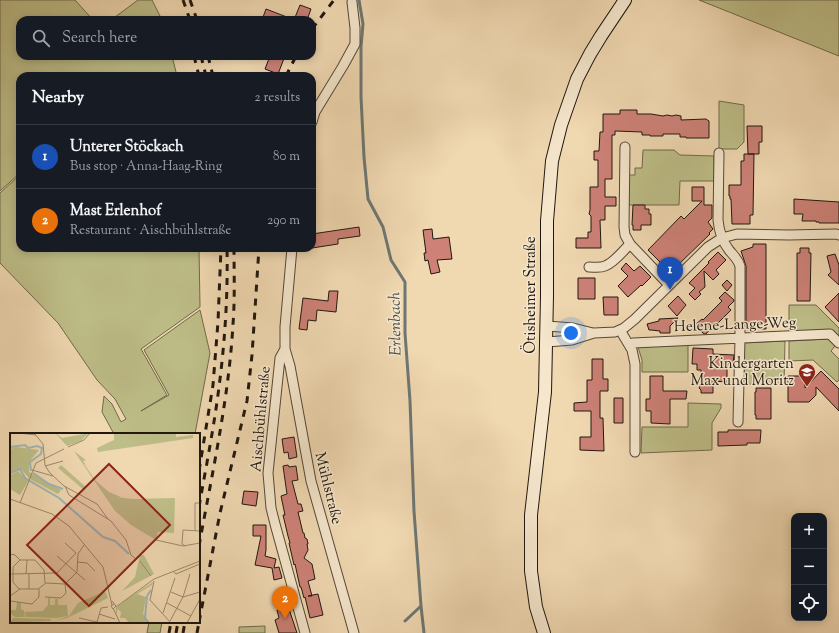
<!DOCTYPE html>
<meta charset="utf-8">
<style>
:root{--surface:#171b24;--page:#20242c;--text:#f1f3f6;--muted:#9ea1a6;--line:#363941;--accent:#7c3aed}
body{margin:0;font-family:"Sorts Mill Goudy",serif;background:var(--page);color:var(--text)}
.controls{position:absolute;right:12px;bottom:12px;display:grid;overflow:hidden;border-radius:8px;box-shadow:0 2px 10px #0003}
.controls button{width:36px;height:36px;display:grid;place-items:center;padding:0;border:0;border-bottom:1px solid var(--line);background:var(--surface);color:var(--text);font:20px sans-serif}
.you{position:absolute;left:571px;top:333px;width:14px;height:14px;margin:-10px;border:3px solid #fff;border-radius:50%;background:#1a73e8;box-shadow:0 0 0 6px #1a73e833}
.badge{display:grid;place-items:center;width:26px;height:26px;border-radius:50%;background:var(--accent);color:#fff;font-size:13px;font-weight:700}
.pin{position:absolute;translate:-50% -33px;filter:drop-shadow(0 1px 2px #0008)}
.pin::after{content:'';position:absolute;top:21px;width:14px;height:12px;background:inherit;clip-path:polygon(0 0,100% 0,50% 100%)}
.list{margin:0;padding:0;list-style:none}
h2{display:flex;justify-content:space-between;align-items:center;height:52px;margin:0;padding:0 16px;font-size:17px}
h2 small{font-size:13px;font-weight:400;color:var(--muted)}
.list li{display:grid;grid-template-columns:26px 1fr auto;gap:12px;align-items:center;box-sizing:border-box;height:64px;padding:0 16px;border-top:1px solid var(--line)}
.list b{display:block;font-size:15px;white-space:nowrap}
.list p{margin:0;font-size:13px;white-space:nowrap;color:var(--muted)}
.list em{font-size:13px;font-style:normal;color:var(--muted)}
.icon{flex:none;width:22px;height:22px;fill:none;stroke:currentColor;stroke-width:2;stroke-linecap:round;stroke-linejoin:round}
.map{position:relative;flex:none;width:839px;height:633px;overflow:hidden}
.search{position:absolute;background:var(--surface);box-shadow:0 2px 10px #0003;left:16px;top:16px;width:300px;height:44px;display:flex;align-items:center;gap:10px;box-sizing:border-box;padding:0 14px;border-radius:12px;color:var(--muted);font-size:15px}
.panel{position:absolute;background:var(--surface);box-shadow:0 2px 10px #0003;left:16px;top:72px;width:300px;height:180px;border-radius:12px}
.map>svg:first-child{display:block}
</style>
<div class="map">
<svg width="839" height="633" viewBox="0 0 839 633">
<rect width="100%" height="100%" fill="#f0d8b1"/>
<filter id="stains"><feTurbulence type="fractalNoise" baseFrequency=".005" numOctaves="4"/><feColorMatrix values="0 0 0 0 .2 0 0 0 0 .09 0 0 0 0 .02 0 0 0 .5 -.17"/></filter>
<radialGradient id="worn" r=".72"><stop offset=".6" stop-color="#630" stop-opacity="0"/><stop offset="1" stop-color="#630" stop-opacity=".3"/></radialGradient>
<path fill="#bebe88" stroke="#6f6a4c" d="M 0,0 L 75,0 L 93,20 L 20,20 L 20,56 L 172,56 L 177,76 L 20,76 L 20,173 L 0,191 Z
M 138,0 L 152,0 L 162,20 L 111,20 Z
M 699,0 L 839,0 L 839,56 Z
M 719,101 L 744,105 L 744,142 L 737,149 L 719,149 Z
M 643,150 L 674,150 L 680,155 L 714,156 L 714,181 L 680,181 L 679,205 L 628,205 L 628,175 L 635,175 L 635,168 L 642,168 Z
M 20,175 L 20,248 L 199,248 L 200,307 L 141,349 L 167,395 L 141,411 L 169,395 L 144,350 L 200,310 L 210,353 L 195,434 L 114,434 L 102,412 L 104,396 L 112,404 L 121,422 L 126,419 L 115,399 L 97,380 L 58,323 L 0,263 L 0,193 Z
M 789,305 L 816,305 L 839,328 L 839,337 L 789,332 Z
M 828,339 L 835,346 L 831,351 L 839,359 L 839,380 L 837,382 L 813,360 L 789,361 L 789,341 Z
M 785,341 L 784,385 L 743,384 L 743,343 Z
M 688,345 L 688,372 L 642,372 L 642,360 L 638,347 Z
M 688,403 L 721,404 L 721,408 L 712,423 L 712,450 L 641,453 L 642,427 L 688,427 Z
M 149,622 L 162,622 L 160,633 L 147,633 Z
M 265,626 L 265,633 L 239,633 L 239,627 Z"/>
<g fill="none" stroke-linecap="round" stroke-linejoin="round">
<path stroke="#6c7774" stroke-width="3" d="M 359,0 L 363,24 L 361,47 L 361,97 L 364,157 L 368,199 L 383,227 L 391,260 L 405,282 L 405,333 L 410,401 L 414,511 L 421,606 L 424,633
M 405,621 L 421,606"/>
</g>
<path fill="#cd8177" stroke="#20170f" d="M 300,5 L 311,9 L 307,20 L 294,20 Z
M 266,9 L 292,19 L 292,20 L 262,20 Z
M 270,56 L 285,56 L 278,74 L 265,69 Z
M 620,110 L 637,110 L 637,114 L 651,114 L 663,116 L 667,115 L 672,116 L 676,115 L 681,116 L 681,120 L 706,119 L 709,121 L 709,138 L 686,138 L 686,137 L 680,137 L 680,134 L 663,134 L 663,136 L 650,136 L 650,135 L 642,135 L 642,132 L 615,131 L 615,135 L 612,135 L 612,179 L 605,179 L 605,197 L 616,197 L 616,206 L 605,206 L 605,220 L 600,220 L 601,248 L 576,248 L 576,238 L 588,238 L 588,232 L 591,232 L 591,216 L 589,214 L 590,210 L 590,187 L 598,187 L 598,160 L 594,160 L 594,151 L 599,151 L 600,132 L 603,132 L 603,114 L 620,114 Z
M 747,126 L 762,126 L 762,142 L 759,142 L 759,154 L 748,154 Z
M 744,154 L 754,154 L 753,215 L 750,215 L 750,224 L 732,224 L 731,199 L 730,199 L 730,196 L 729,196 L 729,185 L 741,185 L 741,161 L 744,161 Z
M 692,187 L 704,187 L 704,205 L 712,205 L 712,218 L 708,222 L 713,229 L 709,233 L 710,234 L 677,266 L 675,264 L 669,271 L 648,250 L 681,216 L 684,219 L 702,201 L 692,201 Z
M 794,199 L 839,202 L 839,223 L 819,223 L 819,222 L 816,222 L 816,221 L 802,221 L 803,214 L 794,214 Z
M 633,205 L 645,205 L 645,209 L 649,209 L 649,214 L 651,214 L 651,225 L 641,225 L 641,230 L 633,230 L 633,225 L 632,225 Z
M 359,227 L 360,236 L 338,239 L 338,244 L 312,248 L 312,234 Z
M 432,229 L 433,239 L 449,237 L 452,259 L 437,260 L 440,272 L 431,274 L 428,260 L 425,261 L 424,253 L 426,253 L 423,230 Z
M 753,244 L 766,244 L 766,329 L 746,328 L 746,266 L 741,251 L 753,247 Z
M 800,248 L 809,248 L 809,253 L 811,253 L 810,301 L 797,301 L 797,253 L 800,253 Z
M 718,252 L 726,260 L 716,270 L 719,274 L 713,280 L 704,271 L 705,287 L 699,292 L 701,294 L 695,300 L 689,294 L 695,288 L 689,283 L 709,263 L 708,262 Z
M 835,254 L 839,265 L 839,285 L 828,275 L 831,272 L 827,256 Z
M 626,263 L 634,271 L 640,266 L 651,277 L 642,286 L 641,285 L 628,297 L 618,286 L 628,276 L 621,269 Z
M 578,278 L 595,278 L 595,299 L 578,299 Z
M 727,280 L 732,285 L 727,291 L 722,285 Z
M 329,291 L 338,291 L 336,312 L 317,310 L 316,321 L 308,320 L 307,330 L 299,329 L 303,298 L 328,301 Z
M 725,292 L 734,300 L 734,301 L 728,307 L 731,310 L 712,329 L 711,328 L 706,334 L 704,334 L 695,325 L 702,319 L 703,320 L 722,301 L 719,298 Z
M 839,293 L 839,322 L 825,307 Z
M 678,296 L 686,305 L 677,316 L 668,306 Z
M 603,297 L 618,297 L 618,315 L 604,315 Z
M 678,318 L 670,326 L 670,333 L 660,333 L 660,331 L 651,330 L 649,330 L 647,324 L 659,321 L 659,319 Z
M 693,348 L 713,349 L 713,354 L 734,355 L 733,364 L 727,364 L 727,382 L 713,381 L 713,393 L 701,393 L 701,390 L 699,388 L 701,384 L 701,370 L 697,370 L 697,364 L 692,364 Z
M 592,359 L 603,359 L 603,379 L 608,379 L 608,391 L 600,391 L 600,418 L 603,418 L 604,451 L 580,450 L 580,437 L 591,437 L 591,411 L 574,411 L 574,403 L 587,402 L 587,380 L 592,380 Z
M 821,371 L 839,389 L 839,411 L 816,387 L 816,395 L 809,402 L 788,402 L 788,376 L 805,376 L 805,388 Z
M 650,376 L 663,376 L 663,391 L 687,391 L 686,399 L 670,399 L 670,424 L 651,423 L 651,411 L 646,411 L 646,399 L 650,399 Z
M 756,388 L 771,388 L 771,419 L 756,419 L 756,415 L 755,415 L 755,392 L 756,392 Z
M 614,398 L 623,398 L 623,423 L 614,423 Z
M 728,430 L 761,430 L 760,443 L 747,443 L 747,445 L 718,446 L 718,432 L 728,432 Z
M 294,437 L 297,457 L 289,459 L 288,452 L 284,453 L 282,439 Z
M 288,465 L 289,467 L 296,466 L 298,480 L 292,481 L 298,504 L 301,504 L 303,511 L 298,512 L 303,533 L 304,533 L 305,538 L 307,539 L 308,544 L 307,544 L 308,550 L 304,558 L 312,564 L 315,579 L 308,581 L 312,596 L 308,596 L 318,594 L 323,615 L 310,618 L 305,597 L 304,598 L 301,587 L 300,587 L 295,564 L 294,565 L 289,543 L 290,543 L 288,536 L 283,515 L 285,515 L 281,496 L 287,494 L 283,466 Z
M 244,491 L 258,492 L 256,506 L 242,504 Z
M 253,525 L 266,525 L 266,550 L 265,556 L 276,559 L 274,568 L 279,567 L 282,578 L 274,580 L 272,568 L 255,565 L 261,536 L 253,536 Z
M 288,606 L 297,633 L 279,633 L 275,620 L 279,618 L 277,610 Z"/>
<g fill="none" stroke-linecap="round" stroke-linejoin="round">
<g stroke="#544738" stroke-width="11">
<path id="street" d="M 312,122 L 315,112 L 343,66 L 355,44 L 355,28 L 352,2
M 625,147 L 624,227 L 625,235 L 630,244 L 669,285
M 719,153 L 718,220 C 719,231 722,241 729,250 C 733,255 738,259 740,266 L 740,338 L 738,422
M 292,248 L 285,327 L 285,349 L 290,366 L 311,481 L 354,633
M 589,267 C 595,267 600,268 605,266 C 615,262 623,251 630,244
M 547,326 L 573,328 L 593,333
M 620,330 L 632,350 L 635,364 L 635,452
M 547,342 L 572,340 L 594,333 L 615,332 L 624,328 L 635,319 L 708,247 L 722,238 L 737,234 L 789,235 L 836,234 L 839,235
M 629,344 L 633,343 L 830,334 L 839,343
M 285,349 L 280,358 L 268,473 L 271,508 L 275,524 L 305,633"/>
</g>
<g stroke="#20170f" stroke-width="14">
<path id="secondary" d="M 544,633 L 536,607 L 531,571 L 531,515 L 545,392 L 547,296 L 547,221 L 552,161 L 561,125 L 577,79 L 590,54 L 601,36 L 625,0"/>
</g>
<use href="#street" stroke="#f5e6cc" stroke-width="9"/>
<use href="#secondary" stroke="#f5e6cc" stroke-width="12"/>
<path stroke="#20170f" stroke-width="3" stroke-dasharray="7 7" stroke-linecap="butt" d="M 183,0 L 190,20
M 190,0 L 197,20
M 312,29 L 334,0
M 194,56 L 199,76
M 201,56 L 206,76
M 208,56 L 213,76
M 286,76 L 296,56
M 199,471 L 213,385 L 218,322 L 221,248
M 199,507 C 206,467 214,427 219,387 C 225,341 228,294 227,248
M 199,546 C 212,474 229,397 233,324 C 235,299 234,273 234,248
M 199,622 L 220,513 L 247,401 L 252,355 L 259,248
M 169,633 L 171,622
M 176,633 L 178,622
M 183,633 L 185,622
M 197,633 L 199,622"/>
</g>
<defs>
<g id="school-pin" transform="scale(0.9)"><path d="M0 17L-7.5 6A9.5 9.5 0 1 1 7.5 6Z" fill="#8f2418" stroke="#f5e6cc"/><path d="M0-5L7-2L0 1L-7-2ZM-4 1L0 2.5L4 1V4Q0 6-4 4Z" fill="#fff"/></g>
</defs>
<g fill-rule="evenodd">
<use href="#school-pin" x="807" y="372"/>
</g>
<g text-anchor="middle" stroke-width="3" stroke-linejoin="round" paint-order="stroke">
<g font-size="15" fill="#20170f" stroke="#f5e6cc">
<text transform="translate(530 295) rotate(-90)" y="5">Ötisheimer Straße</text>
<text transform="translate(735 324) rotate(-2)" y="5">Helene-Lange-Weg</text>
<text transform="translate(260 419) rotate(-85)" y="5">Aischbühlstraße</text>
<text transform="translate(329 488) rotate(76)" y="5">Mühlstraße</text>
</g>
<g font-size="15" fill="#20170f" stroke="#f5e6cc" text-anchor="end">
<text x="794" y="368">Kindergarten<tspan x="794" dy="17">Max und Moritz</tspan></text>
</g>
<g font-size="16" font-style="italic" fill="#4c4f4a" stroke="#f5e6cc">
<text transform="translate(394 324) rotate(-91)" y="6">Erlenbach</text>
</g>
</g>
<g transform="translate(10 433)">
<rect width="190" height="190" fill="#f0d8b1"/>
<path d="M 45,0 L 52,5 L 79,0 L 71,8 L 57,13 ZM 104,0 L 166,0 L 166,4 L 183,2 L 183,5 L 88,19 L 87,15 L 104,7 ZM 6,14 L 29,17 L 19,29 L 19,39 L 51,57 L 48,61 L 20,46 L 11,36 L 0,39 L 0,16 ZM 64,18 L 76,27 L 73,28 L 76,32 L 74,31 L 86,48 L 99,59 L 111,64 L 107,64 L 123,66 L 165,65 L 164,100 L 148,99 L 146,107 L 121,92 L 105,78 ZM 51,32 L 76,54 L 74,57 L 48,35 ZM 8,38 L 18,48 L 10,62 L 0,56 L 0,42 ZM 130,122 L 134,122 L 144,141 L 112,158 L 125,144 ZM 143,149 L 142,152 L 127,161 L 136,164 L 133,181 L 140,190 L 119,190 L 115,185 L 110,185 L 111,179 L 108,176 L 106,182 L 106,175 L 117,166 ZM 95,158 L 98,165 L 57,185 L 44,188 L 59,183 L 68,170 ZM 38,165 L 40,165 L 40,172 L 45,172 L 45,166 L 48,166 L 48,172 L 57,172 L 58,183 L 46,185 L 16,184 L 15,179 L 33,178 L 38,172 ZM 7,169 L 11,169 L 11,177 L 14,177 L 15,184 L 5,184 L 0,180 L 0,177 L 6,177 ZM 3,185 L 41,186 L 41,188 L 0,190 Z" fill="#bebe88"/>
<path fill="none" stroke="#9fb7b7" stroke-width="2" d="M 0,14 L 15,12 L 18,15 L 27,13 L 32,15 L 31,21 L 20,29 L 21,38M 0,40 L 10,36 L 15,45 L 49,65 L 93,104 L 105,108 L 119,121M 23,40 L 39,51 L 53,56M 139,190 L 135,185 L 137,163 L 141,157"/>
<path fill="none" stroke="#9d8b70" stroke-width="1" d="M 9,0 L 26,2M 24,0 L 33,11 L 35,32 L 39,39 L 54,53 L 87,71 L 98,86M 58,14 L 74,7 L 80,0M 35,33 L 53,28M 22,37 L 43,43M 55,53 L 59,62 L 101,88 L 116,107 L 121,122 L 126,126M 0,66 L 42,81 L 59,93 L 93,134 L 102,172M 10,70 L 26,30 L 54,16M 185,98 L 185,70 L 190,70M 146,107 L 173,113 L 190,110M 55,110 L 66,120M 175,113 L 172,111 L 173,97 L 190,98M 0,121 L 5,122 L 10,127M 47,123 L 75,147M 130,128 L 141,143M 67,129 L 77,130 L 85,138M 163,138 L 166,141 L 190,131M 0,141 L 47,140 L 66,120M 16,141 L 17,127M 144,148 L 140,167 L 161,190M 35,150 L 34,137 L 25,127 L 10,127 L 3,134 L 3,149 L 9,156 L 28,156 L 36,150 L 55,151 L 67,139 L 68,121 L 74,112M 19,156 L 19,141M 161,159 L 173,164 L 190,159M 0,163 L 10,156M 35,164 L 51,165 L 56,160 L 55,151M 0,168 L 22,171 L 29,164 L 29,156M 102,168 L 106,173 L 103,176 L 101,173 L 104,171M 157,170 L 181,183M 106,174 L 144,146 L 190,128M 103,175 L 110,190M 153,180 L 165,145M 89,181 L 105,186M 69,185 L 91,190M 160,188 L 173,164 L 180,141M 87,189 L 91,175 L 98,174M 177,190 L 190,166"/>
<path fill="#8f2418" fill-opacity="0.15" stroke="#8f2418" stroke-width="2" d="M 99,31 L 160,92 L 79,173 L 17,112 Z"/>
<rect width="190" height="190" fill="none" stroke="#20170f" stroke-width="2"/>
</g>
<rect width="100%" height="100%" filter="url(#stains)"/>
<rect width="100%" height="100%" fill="url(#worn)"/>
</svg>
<div class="controls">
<button>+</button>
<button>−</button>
<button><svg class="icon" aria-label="locate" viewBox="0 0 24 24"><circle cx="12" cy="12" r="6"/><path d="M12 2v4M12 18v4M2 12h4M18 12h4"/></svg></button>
</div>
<div class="you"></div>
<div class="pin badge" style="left:670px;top:290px;background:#1a4fb4">1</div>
<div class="pin badge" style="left:285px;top:619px;background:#e8710a">2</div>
<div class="search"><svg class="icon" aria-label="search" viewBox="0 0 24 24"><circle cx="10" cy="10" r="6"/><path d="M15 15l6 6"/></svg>Search here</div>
<section class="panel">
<h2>Nearby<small>2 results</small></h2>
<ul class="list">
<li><span class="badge" style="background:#1a4fb4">1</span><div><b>Unterer Stöckach</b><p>Bus stop · Anna-Haag-Ring</p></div><em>80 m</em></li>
<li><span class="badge" style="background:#e8710a">2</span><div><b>Mast Erlenhof</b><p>Restaurant · Aischbühlstraße</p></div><em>290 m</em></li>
</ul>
</section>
</div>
